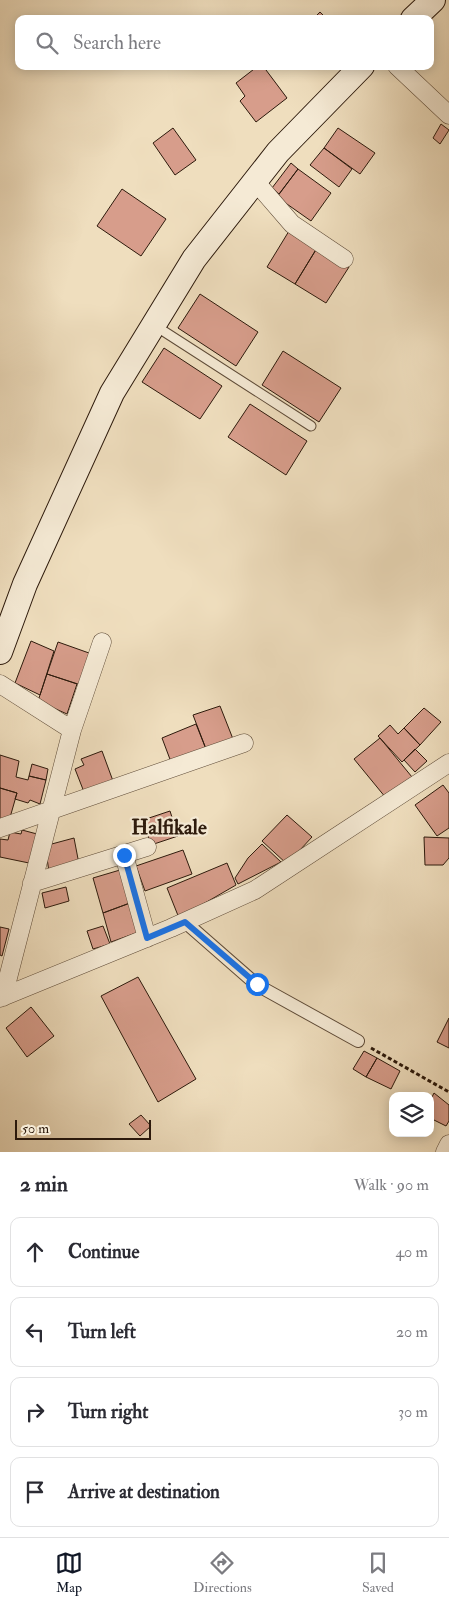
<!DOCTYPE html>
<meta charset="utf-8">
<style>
:root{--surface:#fff;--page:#f7f7f7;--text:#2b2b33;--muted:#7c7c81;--line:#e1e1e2;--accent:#111827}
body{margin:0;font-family:"IM FELL Double Pica",serif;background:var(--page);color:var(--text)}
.controls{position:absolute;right:15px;bottom:15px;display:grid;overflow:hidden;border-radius:10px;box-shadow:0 2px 12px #0003}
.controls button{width:45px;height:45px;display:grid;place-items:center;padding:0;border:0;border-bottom:1px solid var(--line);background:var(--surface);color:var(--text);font:25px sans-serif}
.scale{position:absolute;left:15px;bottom:12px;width:136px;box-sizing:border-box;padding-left:5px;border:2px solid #2d1a0c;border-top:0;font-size:14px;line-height:18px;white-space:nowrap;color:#2d1a0c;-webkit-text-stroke:4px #f5ead5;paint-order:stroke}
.stop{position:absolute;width:15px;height:15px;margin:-11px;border:4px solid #1a73e8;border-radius:50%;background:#fff}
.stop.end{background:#1a73e8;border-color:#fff;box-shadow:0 1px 5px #0008}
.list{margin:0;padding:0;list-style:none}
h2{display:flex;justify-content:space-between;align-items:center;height:65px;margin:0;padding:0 20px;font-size:21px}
h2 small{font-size:16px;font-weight:400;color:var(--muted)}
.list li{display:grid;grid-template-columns:32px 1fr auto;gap:15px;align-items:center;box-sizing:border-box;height:70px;margin:0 10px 10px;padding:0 10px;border:1px solid var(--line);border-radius:10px}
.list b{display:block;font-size:19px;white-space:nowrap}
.list em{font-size:16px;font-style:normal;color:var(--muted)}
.icon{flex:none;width:28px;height:28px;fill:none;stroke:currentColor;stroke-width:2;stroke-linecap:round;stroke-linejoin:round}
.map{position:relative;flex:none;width:449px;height:1152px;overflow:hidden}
.search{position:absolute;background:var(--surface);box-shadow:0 2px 12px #0003;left:15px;right:15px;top:15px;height:55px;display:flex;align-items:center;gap:12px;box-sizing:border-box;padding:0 18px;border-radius:10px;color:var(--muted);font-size:19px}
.sheet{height:385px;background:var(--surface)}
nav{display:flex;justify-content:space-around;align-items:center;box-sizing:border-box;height:70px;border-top:1px solid var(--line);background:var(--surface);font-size:14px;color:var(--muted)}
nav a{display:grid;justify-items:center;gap:2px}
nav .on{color:var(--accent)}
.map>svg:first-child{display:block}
</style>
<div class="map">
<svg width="449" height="1152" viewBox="0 0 449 1152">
<rect width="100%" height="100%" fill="#efdebe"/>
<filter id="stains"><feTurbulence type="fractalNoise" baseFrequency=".004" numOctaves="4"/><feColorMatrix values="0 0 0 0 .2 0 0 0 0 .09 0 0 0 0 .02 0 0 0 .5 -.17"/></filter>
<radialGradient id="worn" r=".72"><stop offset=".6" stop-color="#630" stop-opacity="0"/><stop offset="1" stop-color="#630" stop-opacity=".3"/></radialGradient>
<path fill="#d79d8b" stroke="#2d1a0c" d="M 320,12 L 327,19 L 313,19 Z
M 258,66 L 263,66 L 287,98 L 256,122 L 240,101 L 245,96 L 236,83 Z
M 441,124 L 449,130 L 440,144 L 433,138 Z
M 173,128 L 196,160 L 175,175 L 153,143 Z
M 338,128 L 375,153 L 360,174 L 324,148 Z
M 324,148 L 352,169 L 339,187 L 310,165 Z
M 291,163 L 298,169 L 279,194 L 272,188 Z
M 298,169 L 331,193 L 311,221 L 277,197 Z
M 122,189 L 166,219 L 141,256 L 97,226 Z
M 289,231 L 317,248 L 295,284 L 267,267 Z
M 317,248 L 349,267 L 326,303 L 295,284 Z
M 200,294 L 258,332 L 236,366 L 178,328 Z
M 164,348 L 222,386 L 200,419 L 142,382 Z
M 283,351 L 341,388 L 319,422 L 262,385 Z
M 250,404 L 307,441 L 286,475 L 228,437 Z
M 31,641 L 54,651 L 40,695 L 15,683 Z
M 58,642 L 89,653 L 81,685 L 47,674 Z
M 47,674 L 77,684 L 67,714 L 38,701 Z
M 220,706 L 233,739 L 206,749 L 193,715 Z
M 424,708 L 441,722 L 420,745 L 404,728 Z
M 196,724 L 206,749 L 171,762 L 162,738 Z
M 390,725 L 398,734 L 404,728 L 420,745 L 402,762 L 378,736 Z
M 380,738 L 412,777 L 386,798 L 354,759 Z
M 415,749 L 427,761 L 415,772 L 404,760 Z
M 102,751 L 113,781 L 84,792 L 75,769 L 84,765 L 81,759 Z
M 0,755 L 19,761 L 16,777 L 28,780 L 29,776 L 46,780 L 40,804 L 30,800 L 28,803 L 15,799 L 17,793 L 0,788 Z
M 32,764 L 48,769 L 46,780 L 29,776 Z
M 443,785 L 449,793 L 449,828 L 437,836 L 415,805 Z
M 0,788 L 17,793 L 9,821 L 0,819 Z
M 170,811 L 178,836 L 151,845 L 143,820 Z
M 287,815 L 312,837 L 287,864 L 262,841 Z
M 22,830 L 37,834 L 29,863 L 0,857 L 0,839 L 8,840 L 10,832 L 21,834 Z
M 424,837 L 449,838 L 449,858 L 443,865 L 425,865 Z
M 74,838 L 79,864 L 49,872 L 47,858 L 48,845 Z
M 262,844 L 281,862 L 238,884 L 235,878 L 248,858 Z
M 183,850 L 192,874 L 145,891 L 136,866 Z
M 227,863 L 236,885 L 179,918 L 167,888 Z
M 120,870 L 130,903 L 103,913 L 93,878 Z
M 66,887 L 69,901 L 45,908 L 42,893 Z
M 130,903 L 139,932 L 111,942 L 103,913 Z
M 103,926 L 110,944 L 93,949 L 87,931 Z
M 0,927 L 9,929 L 2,956 L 0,955 Z
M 138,977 L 196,1079 L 158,1102 L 101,996 Z
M 31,1007 L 54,1036 L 27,1057 L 6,1028 Z
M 449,1018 L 449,1048 L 437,1042 Z
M 364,1051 L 377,1058 L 366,1077 L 353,1069 Z
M 377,1058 L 400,1071 L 391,1089 L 366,1077 Z
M 434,1093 L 449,1105 L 449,1121 L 446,1126 L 430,1118 L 430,1101 Z
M 141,1115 L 151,1126 L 140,1136 L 129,1124 Z"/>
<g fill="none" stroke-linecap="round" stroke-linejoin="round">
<g stroke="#5e4b38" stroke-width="11">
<path id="service" d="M 154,325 L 311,426"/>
</g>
<g stroke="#5e4b38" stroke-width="14">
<path id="pedestrian" d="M 185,922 L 257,985 L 358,1041"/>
</g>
<g stroke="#5e4b38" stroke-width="19">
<path id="minor" d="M 397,66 L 449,115
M 255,181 L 292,224 L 344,259
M 0,684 L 72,730
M 0,828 L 244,743
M 124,855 L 147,938
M 32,883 L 147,847
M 3,997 L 72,730 L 102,642
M 0,998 L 171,928 L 255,890 L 449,763
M 445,1152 L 449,1144"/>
</g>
<g stroke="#2d1a0c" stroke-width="26">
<path id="secondary" d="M 413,19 L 433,0
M 0,652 L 25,584 L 112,393 L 194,259 L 278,152 L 362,66"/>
</g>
<path stroke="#2d1a0c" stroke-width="3" stroke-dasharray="4 2.5" stroke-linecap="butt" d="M 371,1048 L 449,1092"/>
<use href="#service" stroke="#f5ead5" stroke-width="9"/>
<use href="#pedestrian" stroke="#f5ead5" stroke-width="12"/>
<use href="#minor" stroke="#f5ead5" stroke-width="18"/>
<use href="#secondary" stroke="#f5ead5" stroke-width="24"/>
</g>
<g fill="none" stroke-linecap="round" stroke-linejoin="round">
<path stroke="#1a73e8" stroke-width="6" d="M 124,855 L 147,938 L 185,922 L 257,984"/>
</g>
<g text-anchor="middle" stroke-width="4.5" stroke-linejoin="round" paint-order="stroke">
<g font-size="21" font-weight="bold" fill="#2d1a0c" stroke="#f5ead5">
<text x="169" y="834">Halfikale</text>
</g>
</g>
<rect width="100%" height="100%" filter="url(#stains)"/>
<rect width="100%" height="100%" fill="url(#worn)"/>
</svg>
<div class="controls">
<button><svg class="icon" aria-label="layers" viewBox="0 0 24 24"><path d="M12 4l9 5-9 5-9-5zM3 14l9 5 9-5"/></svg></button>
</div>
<div class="scale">50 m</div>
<div class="stop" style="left:257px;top:984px"></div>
<div class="stop end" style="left:124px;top:855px"></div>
<div class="search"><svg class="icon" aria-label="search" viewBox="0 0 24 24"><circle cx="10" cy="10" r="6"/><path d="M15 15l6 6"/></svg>Search here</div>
</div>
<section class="sheet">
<h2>2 min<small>Walk · 90 m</small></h2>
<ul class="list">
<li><svg class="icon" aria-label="ahead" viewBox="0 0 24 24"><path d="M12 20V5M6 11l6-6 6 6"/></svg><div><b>Continue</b></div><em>40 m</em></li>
<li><svg class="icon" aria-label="left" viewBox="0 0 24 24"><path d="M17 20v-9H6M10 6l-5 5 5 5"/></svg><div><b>Turn left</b></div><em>20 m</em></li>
<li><svg class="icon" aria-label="right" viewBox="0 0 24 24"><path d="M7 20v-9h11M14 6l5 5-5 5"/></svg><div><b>Turn right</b></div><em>30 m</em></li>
<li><svg class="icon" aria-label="arrive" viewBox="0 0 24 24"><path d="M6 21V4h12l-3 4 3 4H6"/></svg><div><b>Arrive at destination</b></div></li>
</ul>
</section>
<nav>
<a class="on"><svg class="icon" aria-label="map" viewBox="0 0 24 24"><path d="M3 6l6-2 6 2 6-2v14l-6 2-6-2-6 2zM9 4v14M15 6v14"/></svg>Map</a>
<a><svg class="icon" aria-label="directions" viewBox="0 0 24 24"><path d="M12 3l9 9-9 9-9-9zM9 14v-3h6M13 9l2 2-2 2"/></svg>Directions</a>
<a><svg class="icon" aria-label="saved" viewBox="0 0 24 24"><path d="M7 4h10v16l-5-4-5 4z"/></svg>Saved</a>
</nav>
